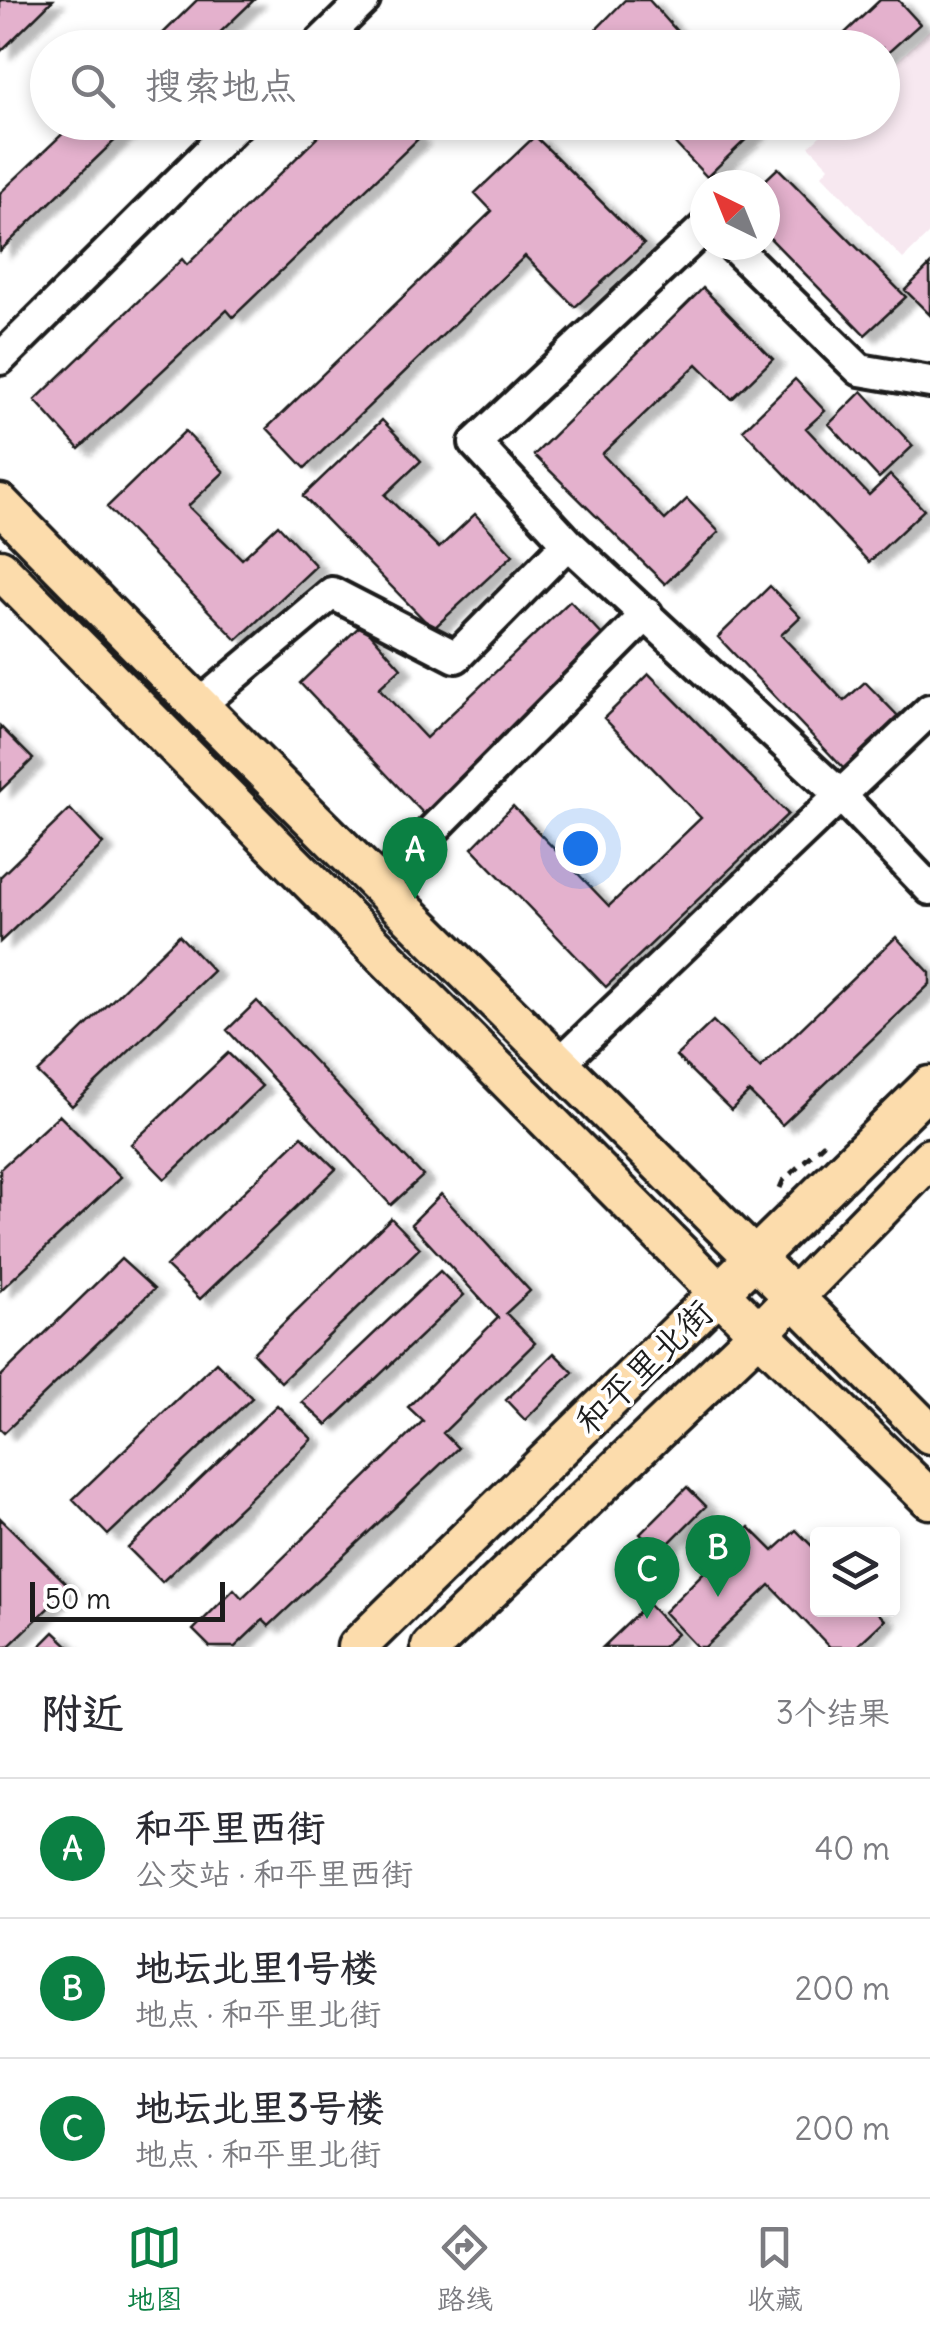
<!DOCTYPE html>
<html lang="zh">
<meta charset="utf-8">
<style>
:root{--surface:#fff;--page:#f7f7f7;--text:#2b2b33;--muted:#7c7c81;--line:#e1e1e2;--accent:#0b8043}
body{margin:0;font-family:Delius,"LXGW WenKai TC",sans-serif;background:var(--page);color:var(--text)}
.controls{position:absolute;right:30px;bottom:30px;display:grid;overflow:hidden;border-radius:10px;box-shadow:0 5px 15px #0003}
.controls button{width:90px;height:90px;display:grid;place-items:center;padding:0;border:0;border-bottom:2px solid var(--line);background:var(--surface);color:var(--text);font:50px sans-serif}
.compass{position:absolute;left:690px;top:170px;width:90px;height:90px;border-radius:50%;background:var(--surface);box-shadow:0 5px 15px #0003;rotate:317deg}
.scale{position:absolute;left:30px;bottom:25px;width:195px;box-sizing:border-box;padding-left:10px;border:5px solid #1c1c1c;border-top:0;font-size:28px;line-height:35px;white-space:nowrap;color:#1c1c1c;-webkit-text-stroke:8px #fff;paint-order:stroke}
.you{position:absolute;left:580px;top:848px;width:35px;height:35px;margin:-25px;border:8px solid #fff;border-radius:50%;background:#1a73e8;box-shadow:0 0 0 15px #1a73e833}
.badge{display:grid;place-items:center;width:65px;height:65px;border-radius:50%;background:var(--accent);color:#fff;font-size:32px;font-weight:700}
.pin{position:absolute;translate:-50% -82px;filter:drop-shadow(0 2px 5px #0008)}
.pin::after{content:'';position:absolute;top:52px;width:35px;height:30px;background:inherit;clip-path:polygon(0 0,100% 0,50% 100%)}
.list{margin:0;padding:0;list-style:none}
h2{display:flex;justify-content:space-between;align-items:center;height:130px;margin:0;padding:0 40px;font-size:42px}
h2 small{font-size:32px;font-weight:400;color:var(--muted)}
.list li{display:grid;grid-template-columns:65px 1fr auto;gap:30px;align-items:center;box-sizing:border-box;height:140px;padding:0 40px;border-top:2px solid var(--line)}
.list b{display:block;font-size:38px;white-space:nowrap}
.list p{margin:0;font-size:32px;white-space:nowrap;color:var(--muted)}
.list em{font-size:32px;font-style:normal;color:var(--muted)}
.icon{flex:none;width:55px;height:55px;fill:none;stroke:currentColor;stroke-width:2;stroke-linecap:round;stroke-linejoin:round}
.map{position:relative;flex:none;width:930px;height:1647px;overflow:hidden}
.search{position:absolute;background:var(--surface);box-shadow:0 5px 15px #0003;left:30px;right:30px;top:30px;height:110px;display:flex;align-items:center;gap:25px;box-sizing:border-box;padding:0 35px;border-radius:55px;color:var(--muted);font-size:38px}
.sheet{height:550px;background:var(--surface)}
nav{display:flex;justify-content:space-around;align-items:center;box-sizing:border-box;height:140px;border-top:2px solid var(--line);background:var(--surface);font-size:28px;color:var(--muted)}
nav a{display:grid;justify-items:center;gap:5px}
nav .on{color:var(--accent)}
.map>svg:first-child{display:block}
</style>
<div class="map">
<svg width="930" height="1647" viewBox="0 0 930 1647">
<defs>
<filter id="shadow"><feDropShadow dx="11" dy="6" stdDeviation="2.5" flood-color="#0004"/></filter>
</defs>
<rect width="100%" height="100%" fill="#fff"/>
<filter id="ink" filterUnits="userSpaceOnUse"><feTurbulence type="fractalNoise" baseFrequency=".01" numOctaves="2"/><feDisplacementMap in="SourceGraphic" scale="20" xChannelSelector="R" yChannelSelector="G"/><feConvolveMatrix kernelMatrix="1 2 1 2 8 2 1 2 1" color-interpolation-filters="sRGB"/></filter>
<g filter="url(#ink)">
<path fill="#f7e8f0" d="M 930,29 L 930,233 L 903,259 L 822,175 L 829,167 L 809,146 L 834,123 L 882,122 L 883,75 Z"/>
<path fill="#e4b1cd" stroke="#1c1c1c" stroke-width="2.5" filter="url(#shadow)" d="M 0,0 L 53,0 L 0,52 Z
M 197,0 L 254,0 L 204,48 L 148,48 Z
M 625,0 L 649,0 L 692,48 L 583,48 L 581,45 Z
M 880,0 L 898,0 L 920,24 L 882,58 L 882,48 L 829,48 Z
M 75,122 L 134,122 L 0,251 L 0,193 Z
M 333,122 L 402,122 L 418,139 L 233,317 L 227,310 L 79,449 L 35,400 L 182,259 L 187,265 Z
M 655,122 L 761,122 L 762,124 L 707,177 Z
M 535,136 L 644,244 L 575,307 L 525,256 L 305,468 L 267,428 L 492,211 L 475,193 Z
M 778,168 L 906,297 L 865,335 L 765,233 L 765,185 L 760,185 Z
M 930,265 L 930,315 L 905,290 Z
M 703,288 L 773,359 L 732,399 L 697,364 L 602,454 L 665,520 L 687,499 L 719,532 L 665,584 L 534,455 Z
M 795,379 L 825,411 L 806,428 L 869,495 L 890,475 L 924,510 L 869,562 L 743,430 Z
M 862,391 L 913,446 L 879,478 L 829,424 Z
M 382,420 L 421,461 L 385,495 L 439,548 L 475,514 L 513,555 L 433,629 L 303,496 Z
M 185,431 L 224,472 L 188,506 L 242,559 L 278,525 L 316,566 L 237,640 L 107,507 Z
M 770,586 L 800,617 L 781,635 L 844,701 L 865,682 L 899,717 L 844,769 L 718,637 Z
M 570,601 L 606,639 L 425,815 L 300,683 L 362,624 L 401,668 L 379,688 L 426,738 Z
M 649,674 L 788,814 L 606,987 L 472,848 L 513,806 L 609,906 L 701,818 L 604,718 Z
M 0,726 L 33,759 L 0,791 Z
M 70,809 L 103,844 L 0,942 L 0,877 Z
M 179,935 L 213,971 L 72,1106 L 38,1073 Z
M 896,937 L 930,973 L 930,984 L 782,1125 L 749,1092 L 731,1110 L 676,1056 L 713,1021 L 760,1068 Z
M 257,1001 L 423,1176 L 391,1205 L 227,1030 Z
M 228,1053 L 262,1086 L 165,1179 L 131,1144 Z
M 59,1115 L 121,1177 L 1,1290 L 0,1169 Z
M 302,1136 L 336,1169 L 200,1299 L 166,1266 Z
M 441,1194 L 530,1291 L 506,1313 L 535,1343 L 443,1433 L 458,1448 L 269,1626 L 263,1620 L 235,1647 L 210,1647 L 193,1630 L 234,1589 L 242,1598 L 423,1421 L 408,1407 L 498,1318 L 411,1224 Z
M 391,1218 L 420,1248 L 281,1382 L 253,1353 Z
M 121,1259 L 154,1289 L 4,1433 L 0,1429 L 0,1377 Z
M 440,1271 L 464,1295 L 327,1425 L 302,1402 Z
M 554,1353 L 573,1372 L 525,1420 L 506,1400 Z
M 216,1362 L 252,1398 L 108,1535 L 73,1499 Z
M 277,1405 L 312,1439 L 162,1582 L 128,1548 Z
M 687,1487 L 706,1506 L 659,1553 L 640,1534 Z
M 0,1518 L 70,1587 L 8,1647 L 0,1647 Z
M 749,1527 L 773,1551 L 796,1530 L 818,1552 L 818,1610 L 875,1610 L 885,1620 L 856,1647 L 830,1647 L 770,1585 L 705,1647 L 697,1647 L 664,1612 Z
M 648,1604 L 677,1634 L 663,1647 L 603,1647 Z
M 54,1632 L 70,1647 L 39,1647 Z"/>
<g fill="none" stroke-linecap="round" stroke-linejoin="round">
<g stroke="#1c1c1c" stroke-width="38">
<path id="minor" d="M 315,48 L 364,0
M 705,227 L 475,443 L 568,543 L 842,797 L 930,889
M 732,245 L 860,370 L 930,382
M 0,359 L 239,122
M 197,707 L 332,593 L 456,657 L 568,543
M 380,883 L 647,614
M 559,1064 L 930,710"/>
</g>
<g stroke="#1c1c1c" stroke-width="45">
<path id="major" d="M 0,504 C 306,818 622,1122 930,1434
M 0,569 L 759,1333 L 930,1499
M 357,1647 L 930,1086
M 431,1647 L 759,1333 L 930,1158"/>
</g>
<path stroke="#1c1c1c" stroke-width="5" stroke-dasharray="10 8" stroke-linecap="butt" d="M 780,1188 L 783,1181 L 824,1143"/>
<use href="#minor" stroke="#fff" stroke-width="30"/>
<use href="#major" stroke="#fcdcac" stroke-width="38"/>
</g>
</g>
<g text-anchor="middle" stroke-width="8" stroke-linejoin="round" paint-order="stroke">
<g font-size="35" fill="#1c1c1c" stroke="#fff">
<text transform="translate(644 1367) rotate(-44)" y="12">和平里北街</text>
</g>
</g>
</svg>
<div class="controls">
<button><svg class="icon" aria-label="layers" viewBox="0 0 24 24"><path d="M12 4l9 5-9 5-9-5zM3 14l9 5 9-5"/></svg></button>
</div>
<svg class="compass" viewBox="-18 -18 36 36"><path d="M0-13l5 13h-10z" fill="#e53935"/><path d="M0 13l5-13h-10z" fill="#7c7c81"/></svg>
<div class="scale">50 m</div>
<div class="you"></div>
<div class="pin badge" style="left:415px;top:899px">A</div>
<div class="pin badge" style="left:718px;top:1597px">B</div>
<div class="pin badge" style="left:647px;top:1619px">C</div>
<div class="search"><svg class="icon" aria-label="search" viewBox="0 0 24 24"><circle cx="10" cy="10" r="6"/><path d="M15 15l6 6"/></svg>搜索地点</div>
</div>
<section class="sheet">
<h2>附近<small>3个结果</small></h2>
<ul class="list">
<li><span class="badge">A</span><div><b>和平里西街</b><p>公交站 · 和平里西街</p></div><em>40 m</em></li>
<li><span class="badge">B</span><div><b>地坛北里1号楼</b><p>地点 · 和平里北街</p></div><em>200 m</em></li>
<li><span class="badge">C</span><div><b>地坛北里3号楼</b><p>地点 · 和平里北街</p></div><em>200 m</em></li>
</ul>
</section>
<nav>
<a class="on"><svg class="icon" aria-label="map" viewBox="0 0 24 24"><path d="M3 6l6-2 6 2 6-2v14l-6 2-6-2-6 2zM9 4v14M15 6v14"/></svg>地图</a>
<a><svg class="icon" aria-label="directions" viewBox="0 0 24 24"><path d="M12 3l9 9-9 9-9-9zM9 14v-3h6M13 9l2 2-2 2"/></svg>路线</a>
<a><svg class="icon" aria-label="saved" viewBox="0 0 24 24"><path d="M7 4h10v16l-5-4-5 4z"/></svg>收藏</a>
</nav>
